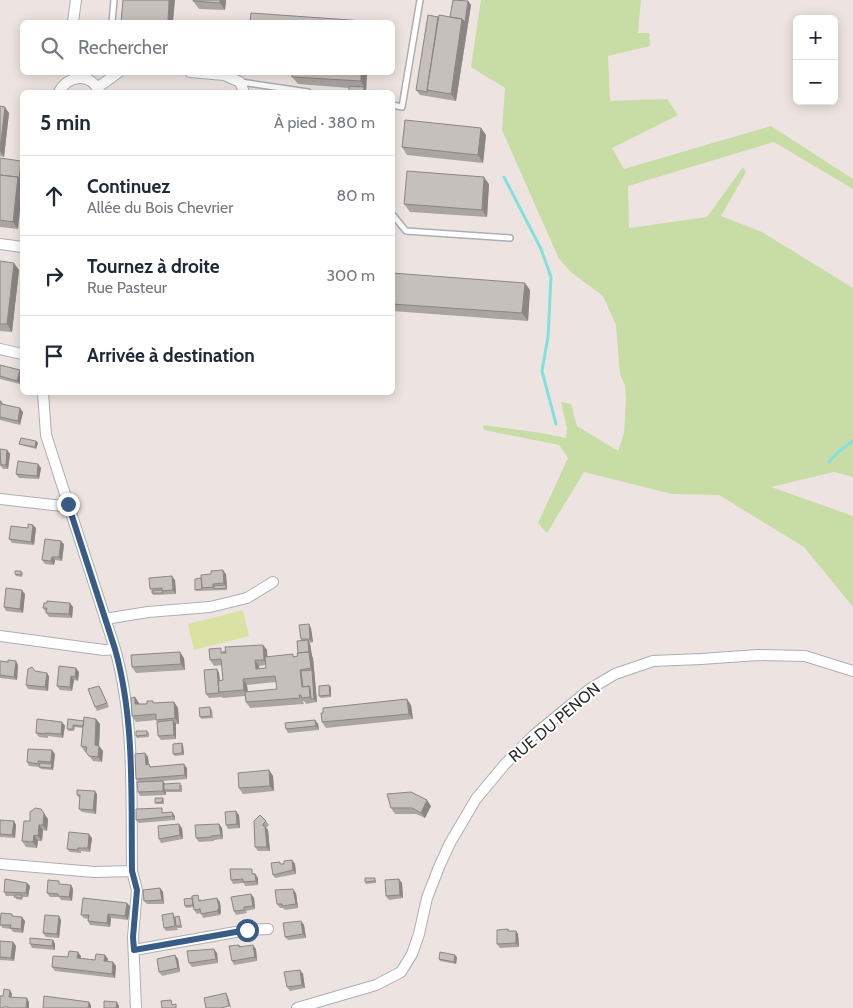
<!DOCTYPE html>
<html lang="fr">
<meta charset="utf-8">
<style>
:root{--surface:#fff;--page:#f6f6f7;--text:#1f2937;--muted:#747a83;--line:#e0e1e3}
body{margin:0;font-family:Cabin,sans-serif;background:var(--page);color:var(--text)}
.controls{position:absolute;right:15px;top:15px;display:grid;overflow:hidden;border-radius:8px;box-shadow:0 2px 12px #0003}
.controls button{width:45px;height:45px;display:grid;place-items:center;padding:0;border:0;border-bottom:1px solid var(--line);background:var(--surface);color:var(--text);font:25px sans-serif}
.stop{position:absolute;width:15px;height:15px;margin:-11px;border:4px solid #385c85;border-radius:50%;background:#fff}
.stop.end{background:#385c85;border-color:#fff;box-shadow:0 1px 5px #0008}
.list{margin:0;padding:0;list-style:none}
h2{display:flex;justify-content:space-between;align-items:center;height:65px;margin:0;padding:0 20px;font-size:21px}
h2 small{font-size:16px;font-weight:400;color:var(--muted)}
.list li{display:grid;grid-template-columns:32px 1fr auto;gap:15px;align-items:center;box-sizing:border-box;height:80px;padding:0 20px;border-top:1px solid var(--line)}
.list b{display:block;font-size:19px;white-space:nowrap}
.list p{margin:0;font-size:16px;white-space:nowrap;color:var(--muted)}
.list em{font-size:16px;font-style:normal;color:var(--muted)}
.icon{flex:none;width:28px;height:28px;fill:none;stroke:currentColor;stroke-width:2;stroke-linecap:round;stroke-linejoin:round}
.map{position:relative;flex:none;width:853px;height:1008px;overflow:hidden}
.search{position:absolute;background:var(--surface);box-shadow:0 2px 12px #0003;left:20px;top:20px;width:375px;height:55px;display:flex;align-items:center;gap:12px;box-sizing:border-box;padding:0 18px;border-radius:8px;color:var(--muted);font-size:19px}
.panel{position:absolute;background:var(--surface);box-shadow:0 2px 12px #0003;left:20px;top:90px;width:375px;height:305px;border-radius:8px}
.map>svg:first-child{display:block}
</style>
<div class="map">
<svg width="853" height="1008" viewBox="0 0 853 1008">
<rect width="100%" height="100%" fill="#ede4e1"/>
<path fill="#c8dca5" d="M 481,0 L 641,0 L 638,33 L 649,33 L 650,46 L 608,56 L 610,101 L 667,99 L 678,115 L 612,148 L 624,169 L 771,126 L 853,179 L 853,189 L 774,142 L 628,186 L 629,228 L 707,217 L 743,167 L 746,172 L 721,216 L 762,232 L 853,288 L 853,477 L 834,472 L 771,487 L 853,516 L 853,607 L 804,547 L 719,495 L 672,494 L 584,472 L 547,533 L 538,523 L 568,458 L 559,445 L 484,430 L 483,425 L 542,433 L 566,438 L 567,428 L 561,402 L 571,404 L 577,426 L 618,451 L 624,433 L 626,399 L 625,385 L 620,374 L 616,325 L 603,296 L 572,273 L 559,259 L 502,130 L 505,88 L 471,67 Z"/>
<path fill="#d9e2a2" d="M 243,610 L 249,636 L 194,650 L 188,624 Z"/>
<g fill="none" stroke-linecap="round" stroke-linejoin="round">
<path stroke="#82e1df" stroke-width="3" d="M 504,177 L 541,249 L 551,277 L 548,337 L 542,371 L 556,424
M 829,462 L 838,452 L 853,441"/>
<g stroke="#abafb4" stroke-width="8">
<path id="service" d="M 112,22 L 114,0
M 241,82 L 308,92
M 392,105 L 402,107 L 420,0
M 392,214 L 406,231 L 510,238"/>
</g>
<g stroke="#abafb4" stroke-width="12">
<path id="minor" d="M 73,22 L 76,0
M 190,72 L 224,75 L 240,82 L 244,92
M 97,88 L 119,72
M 59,92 C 68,75 91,72 99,92
M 0,244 L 22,247
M 0,349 L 22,354
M 43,392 L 46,435 L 115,649 C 135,720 131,797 132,871 L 137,890 L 133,937 L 136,1008
M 0,499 L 62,506 L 68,504
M 105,619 L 148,612 L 210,607 L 247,598 L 273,582
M 0,636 L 104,650 L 115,649
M 0,864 L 94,872 L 132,871
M 134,950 L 247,930 L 268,929
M 297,1008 L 376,985 L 401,972 L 412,954 L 419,934 L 427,898 L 439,867 L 450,843 L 476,799 L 505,764 L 534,735 L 590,689 L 615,674 L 653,661 L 701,659 L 758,655 L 805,656 L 853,671"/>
</g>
<use href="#service" stroke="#fff" stroke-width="5"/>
<use href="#minor" stroke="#fff" stroke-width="10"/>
</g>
<path fill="#aaa5a2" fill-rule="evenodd" d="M 193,0 L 226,0 L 225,10 L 199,9 L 193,1 Z
M 468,1 L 471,5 L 456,101 L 420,95 L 416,90 L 438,17 L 450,17 Z
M 367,72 L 366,92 L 350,92 L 349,91 L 349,88 L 298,84 L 292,77 Z
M 0,106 L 9,113 L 4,157 L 0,156 Z
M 481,128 L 486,135 L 483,163 L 407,155 L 402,147 Z
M 0,158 L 18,229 L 0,227 Z
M 489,184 L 487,217 L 410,212 L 404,204 Z
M 0,261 L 19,270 L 12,332 L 0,331 Z
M 392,273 L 530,290 L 528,321 L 392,311 Z
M 0,365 L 20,370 L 22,374 L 20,384 L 0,379 Z
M 0,401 L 4,404 L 23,412 L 20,425 L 0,420 Z
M 36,441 L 38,443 L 36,449 L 21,445 L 19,444 Z
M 0,449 L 7,450 L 10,454 L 8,469 L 3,469 L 1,466 L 0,466 Z
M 38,464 L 41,468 L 39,479 L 19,478 L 16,474 Z
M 28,528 L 36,528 L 34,545 L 12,543 L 9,539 Z
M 64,544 L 62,561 L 55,560 L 54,565 L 45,564 L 42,560 Z
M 21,571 L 23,573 L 22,577 L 16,576 L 15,574 Z
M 226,574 L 227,590 L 197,591 L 195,590 Z
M 175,580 L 176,594 L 153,595 L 152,593 L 152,591 L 150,589 Z
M 25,594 L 23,613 L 6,611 L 4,607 Z
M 73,607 L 72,618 L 49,617 L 43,608 Z
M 311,628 L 313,642 L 309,643 L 310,644 L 312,656 L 313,658 L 317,702 L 306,704 L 304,701 L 303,701 L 304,704 L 250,708 L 246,702 L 245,696 L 223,698 L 222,697 L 209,698 L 206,694 L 217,669 L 219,673 L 220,681 L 223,680 L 222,665 L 214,666 L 210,660 L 223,651 L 263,645 L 267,650 L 267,657 L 298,656 L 302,641 L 301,639 ZM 266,665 L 266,668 L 259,669 L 259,666 ZM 276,682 L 277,689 L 248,692 L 247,685 Z
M 184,658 L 185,670 L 136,673 L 132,667 Z
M 0,661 L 18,665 L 17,680 L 0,678 Z
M 59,666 L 79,672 L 78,681 L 74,680 L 72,691 L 60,690 L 57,686 Z
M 35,671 L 49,676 L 48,691 L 28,689 L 26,685 Z
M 99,686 L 101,689 L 109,707 L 97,711 L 95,707 Z
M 331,687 L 331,697 L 321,698 L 319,696 Z
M 135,697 L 139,704 L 174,702 L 178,708 L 179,724 L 176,724 L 176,739 L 161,740 L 158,736 L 157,722 L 156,720 L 136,722 L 132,716 Z
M 411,705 L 413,719 L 326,728 L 322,722 Z
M 212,709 L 213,718 L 202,719 L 200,717 Z
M 68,719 L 84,721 L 96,719 L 100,724 L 99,746 L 103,751 L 102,762 L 93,761 L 86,752 L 85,752 L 81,746 L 83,728 L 75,727 L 74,731 L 69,731 L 67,729 Z
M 315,720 L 318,724 L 319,730 L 288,733 L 286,729 Z
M 62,722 L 65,726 L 63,738 L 48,736 L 48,738 L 39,737 L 36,733 Z
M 147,731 L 149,733 L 149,737 L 137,738 L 136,736 Z
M 182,743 L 183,745 L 184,755 L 175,756 L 173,754 Z
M 145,753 L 148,757 L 149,764 L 151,767 L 187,768 L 187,779 L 163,781 L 165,784 L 182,785 L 182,792 L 166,792 L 166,795 L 140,796 L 138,792 L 138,781 L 136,779 Z
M 55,754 L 53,770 L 41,769 L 39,767 L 29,766 L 27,762 Z
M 269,770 L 273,776 L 274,791 L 243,794 L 239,788 Z
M 97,794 L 96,814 L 82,812 L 79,809 L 80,799 L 77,795 Z
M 163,798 L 164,800 L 164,804 L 156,804 L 155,803 Z
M 431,806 L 425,818 L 416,814 L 395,814 L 391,808 Z
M 165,812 L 165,813 L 175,816 L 175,820 L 139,823 L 136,820 Z
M 239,815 L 240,828 L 228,829 L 226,825 Z
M 48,819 L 47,831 L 43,830 L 42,841 L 38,841 L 37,848 L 26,847 L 22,841 L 30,821 Z
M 0,820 L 14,821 L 16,825 L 15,838 L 0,837 Z
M 254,821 L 266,821 L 269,825 L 266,828 L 268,830 L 270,851 L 258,851 L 255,847 Z
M 219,824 L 222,828 L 223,839 L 214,840 L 214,841 L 199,842 L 196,838 Z
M 182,828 L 183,839 L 161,843 L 159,839 Z
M 92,838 L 90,852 L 81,851 L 81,853 L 70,852 L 67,849 Z
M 292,860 L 295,864 L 296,874 L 275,878 L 273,875 L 281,864 Z
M 255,873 L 258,878 L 258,885 L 245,886 L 244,883 L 233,884 L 231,880 Z
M 376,880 L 376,883 L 366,884 L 365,882 Z
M 27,883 L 30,886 L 28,897 L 23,897 L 22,900 L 16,899 L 15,896 L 6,896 L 4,892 Z
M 402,883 L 403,898 L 389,900 L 386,896 Z
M 62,885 L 71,885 L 73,889 L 72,901 L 61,900 L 59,897 L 50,897 L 47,893 Z
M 160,888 L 163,892 L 164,904 L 147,904 L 144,901 Z
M 296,893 L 298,908 L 285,910 L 283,908 L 280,908 L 277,904 Z
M 251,894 L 254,898 L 255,909 L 246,911 L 247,913 L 236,915 L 234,911 Z
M 201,899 L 201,901 L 220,902 L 221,912 L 220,915 L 203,918 L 201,913 L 197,914 L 194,910 L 194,907 L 186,908 L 185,906 Z
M 130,906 L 128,920 L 111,918 L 110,927 L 90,925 L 88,921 L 88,919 L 84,918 L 81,915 Z
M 173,913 L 175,917 L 180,918 L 182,928 L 177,928 L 178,930 L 166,931 L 164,928 Z
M 61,920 L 59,938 L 46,937 L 43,933 Z
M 25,921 L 23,933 L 13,932 L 11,929 L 3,928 L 0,925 Z
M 301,921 L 304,925 L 306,938 L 288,940 L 285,937 Z
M 508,929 L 509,931 L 516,931 L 518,934 L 519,947 L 500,948 L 497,944 Z
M 53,940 L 55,944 L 55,950 L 32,948 L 30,944 Z
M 0,941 L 13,942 L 16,946 L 14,961 L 0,960 Z
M 239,945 L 241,947 L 256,949 L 257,961 L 234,965 L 232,961 Z
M 217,953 L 218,963 L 192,967 L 189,963 Z
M 105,955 L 108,959 L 107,961 L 113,962 L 116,966 L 115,978 L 55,971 L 52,967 L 68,957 L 81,956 L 80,958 L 95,960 Z
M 175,955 L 178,959 L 180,972 L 162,976 L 159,972 Z
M 457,957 L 456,964 L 440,961 L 439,959 Z
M 300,970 L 303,974 L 305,988 L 290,991 L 287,987 Z"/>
<path fill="#8b8684" d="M 169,0 L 175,0 L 173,22 L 168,22 Z
M 220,0 L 226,0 L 225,10 L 220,3 Z
M 468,1 L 471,5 L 456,101 L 451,94 L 462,19 Z
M 361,72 L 367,72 L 366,92 L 364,92 L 364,87 L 361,81 Z
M 5,107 L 9,113 L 4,157 L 0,151 Z
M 481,128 L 486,135 L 483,163 L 478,155 Z
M 21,161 L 22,163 L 22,192 L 18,229 L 13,222 L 18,177 Z
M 484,177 L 489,184 L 487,217 L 482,210 Z
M 14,263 L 19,270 L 12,332 L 7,324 Z
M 525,283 L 530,290 L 528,321 L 522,313 Z
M 20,370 L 22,374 L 20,384 L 17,381 Z
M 20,408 L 23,412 L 20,425 L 18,421 Z
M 36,441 L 38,443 L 36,449 L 35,447 Z
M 7,450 L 10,454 L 8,469 L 6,465 Z
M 38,464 L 41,468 L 39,479 L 37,476 Z
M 33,525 L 36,528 L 34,545 L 31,542 Z
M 61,541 L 64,544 L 62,561 L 59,557 Z
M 52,557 L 55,560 L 54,565 L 51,561 Z
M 223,570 L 226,574 L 227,590 L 224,583 Z
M 172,576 L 175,580 L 176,594 L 173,590 Z
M 22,590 L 25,594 L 23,613 L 20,609 Z
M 70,603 L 73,607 L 72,618 L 69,614 Z
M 309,624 L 311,628 L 313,642 L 310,639 Z
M 308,640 L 310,644 L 312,656 L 313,658 L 317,702 L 314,699 L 312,670 L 311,668 Z
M 263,645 L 267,650 L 268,665 L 264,660 Z
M 180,652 L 184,658 L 185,670 L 181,664 Z
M 255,660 L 259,666 L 260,675 L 256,669 Z
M 16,661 L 18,665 L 17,680 L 14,677 Z
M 76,668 L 79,672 L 78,681 L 75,677 Z
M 217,669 L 219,673 L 221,692 L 219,692 Z
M 47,673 L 49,676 L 48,691 L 45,687 Z
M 71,676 L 74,680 L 72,691 L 70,687 Z
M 243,679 L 247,685 L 248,696 L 244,690 Z
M 329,685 L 331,687 L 331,697 L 330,695 Z
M 135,697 L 139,703 L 139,710 L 135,704 Z
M 407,699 L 411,705 L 413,719 L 409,714 Z
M 174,702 L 178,708 L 179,724 L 175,718 Z
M 96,719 L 100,724 L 99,747 L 99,746 L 103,751 L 102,762 L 98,757 L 95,745 Z
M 173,720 L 176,724 L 176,739 L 174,735 Z
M 315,720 L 318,724 L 319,730 L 316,726 Z
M 62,722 L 65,726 L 63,738 L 61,734 Z
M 182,743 L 183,745 L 184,755 L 182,753 Z
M 52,750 L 55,754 L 53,770 L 51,768 L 52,764 L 51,762 Z
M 145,753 L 148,757 L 149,768 L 146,765 Z
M 184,764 L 187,768 L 187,779 L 185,775 Z
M 269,770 L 273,776 L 274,791 L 270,786 Z
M 163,781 L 165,784 L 164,790 L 166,792 L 166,795 L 163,791 Z
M 95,791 L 97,794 L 96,814 L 93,810 Z
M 427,800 L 431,806 L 425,818 L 421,813 Z
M 236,811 L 239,815 L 240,828 L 237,824 Z
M 172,812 L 175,816 L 175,820 L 173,816 Z
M 44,813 L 48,819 L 47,831 L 43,825 Z
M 14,821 L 16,825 L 15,838 L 12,835 Z
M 179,824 L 182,828 L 183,839 L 180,835 Z
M 219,824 L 222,828 L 223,839 L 221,835 Z
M 263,824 L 268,830 L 270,851 L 267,847 Z
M 39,825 L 43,830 L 42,841 L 38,836 Z
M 89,834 L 92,838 L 90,852 L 88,848 Z
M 34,835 L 38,841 L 37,848 L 33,842 Z
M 292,860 L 295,864 L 296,874 L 293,870 Z
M 255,874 L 258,878 L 258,885 L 256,881 Z
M 399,879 L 402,883 L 403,898 L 400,895 Z
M 27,883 L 30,886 L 28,897 L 26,893 Z
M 71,885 L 73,889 L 72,901 L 69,897 Z
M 160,888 L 163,892 L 164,904 L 162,900 Z
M 293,889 L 296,893 L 298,908 L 296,904 Z
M 251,894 L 254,898 L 255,909 L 253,906 Z
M 217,898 L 220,902 L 221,912 L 220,915 L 217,911 Z
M 127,903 L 130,906 L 128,920 L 125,916 Z
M 108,914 L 111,918 L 110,927 L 107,923 Z
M 59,916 L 61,920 L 59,938 L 57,934 Z
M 22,917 L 25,921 L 23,933 L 21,929 Z
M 301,921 L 304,925 L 306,938 L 303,934 Z
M 516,931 L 518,934 L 519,947 L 516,943 Z
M 53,940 L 55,944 L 55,950 L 52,946 Z
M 13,942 L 16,946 L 14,961 L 11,958 Z
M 253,945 L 256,949 L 257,961 L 255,957 Z
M 214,949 L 217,953 L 218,963 L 216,959 Z
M 78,952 L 81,956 L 80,962 L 77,958 Z
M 105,955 L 108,959 L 107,965 L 104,961 Z
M 175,955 L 178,959 L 180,972 L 178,968 Z
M 455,955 L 457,957 L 456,964 L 454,962 Z
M 113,962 L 116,966 L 115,978 L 112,974 Z
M 300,970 L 303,974 L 305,988 L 302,985 Z
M 10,990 L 12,994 L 11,1001 L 9,997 Z
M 226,993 L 228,997 L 231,1008 L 229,1006 Z
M 27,998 L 29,1002 L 29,1008 L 26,1008 Z
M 89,1002 L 91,1005 L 91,1008 L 88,1008 Z
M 117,1002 L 119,1006 L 119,1008 L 116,1008 Z"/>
<path fill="#c6c0bc" stroke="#8b8684" d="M 123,0 L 169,0 L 168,22 L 121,22 Z
M 193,0 L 220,0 L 220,3 L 193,1 Z
M 453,0 L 468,1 L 465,22 L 462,19 L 450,17 Z
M 251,13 L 364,21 L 364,22 L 250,22 Z
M 428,15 L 438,17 L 427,90 L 428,92 L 416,90 Z
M 439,15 L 462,19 L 451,94 L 427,90 Z
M 292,72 L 361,72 L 361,81 L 292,77 Z
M 349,86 L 364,87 L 364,92 L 349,91 Z
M 0,106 L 5,107 L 0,150 Z
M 405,120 L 481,128 L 478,155 L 402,147 Z
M 0,158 L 21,161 L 19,179 L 18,177 L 0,175 Z
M 407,171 L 484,177 L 482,210 L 404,204 Z
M 0,175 L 18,177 L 13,222 L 0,220 Z
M 0,261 L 14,263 L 7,324 L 0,324 Z
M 392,273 L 525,283 L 522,313 L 392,304 Z
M 0,365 L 20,370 L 17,381 L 0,376 Z
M 0,401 L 1,401 L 1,404 L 20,408 L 18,421 L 0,417 Z
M 21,438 L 36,441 L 35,447 L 19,444 Z
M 0,449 L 7,450 L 6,465 L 1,465 Z
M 18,461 L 38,464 L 37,476 L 16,474 Z
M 28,524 L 33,525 L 31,542 L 9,539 L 11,526 L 28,528 Z
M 45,539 L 61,541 L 59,557 L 52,557 L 51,561 L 42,560 Z
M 223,570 L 224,583 L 213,584 L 213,587 L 202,588 L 201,575 L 211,574 L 211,571 Z
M 15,571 L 21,571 L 21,575 L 15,574 Z
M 172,576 L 173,590 L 162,591 L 162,588 L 150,589 L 149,578 Z
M 201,578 L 202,588 L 202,589 L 195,590 L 195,579 Z
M 226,585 L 226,588 L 214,589 L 214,586 Z
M 6,588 L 22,590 L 20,609 L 4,607 Z
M 162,590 L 163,593 L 152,593 L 152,591 Z
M 47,601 L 70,603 L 69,614 L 46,613 L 47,608 L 43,608 L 44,603 L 47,603 Z
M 309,624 L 310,639 L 301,639 L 299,625 Z
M 308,640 L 309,653 L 309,652 L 298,653 L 297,641 Z
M 263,645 L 264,660 L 255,660 L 256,669 L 266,668 L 265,657 L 293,654 L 293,657 L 298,656 L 297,653 L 309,652 L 311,668 L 300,670 L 302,687 L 309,686 L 310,697 L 302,698 L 301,695 L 299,695 L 300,698 L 246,702 L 245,692 L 277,689 L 275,676 L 243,679 L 244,690 L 219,692 L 218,681 L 223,680 L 221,659 L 210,660 L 209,649 L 221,648 L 221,653 L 226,653 L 225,647 Z
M 180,652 L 181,664 L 132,667 L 131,655 Z
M 8,660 L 16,661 L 14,677 L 0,675 L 0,661 L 8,662 Z
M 59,666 L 76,668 L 75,677 L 71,676 L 70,687 L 57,686 Z
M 32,667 L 35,671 L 47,673 L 45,687 L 26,685 L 28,669 Z
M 217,669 L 219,693 L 206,694 L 204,670 Z
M 312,670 L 314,699 L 311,699 L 310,688 L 309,686 L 303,687 L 301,671 Z
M 329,685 L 330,695 L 319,696 L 319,686 Z
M 99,686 L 107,703 L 95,707 L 88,689 Z
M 135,697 L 135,704 L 147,704 L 147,701 L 153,701 L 153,703 L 174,702 L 175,718 L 156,720 L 156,714 L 132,716 L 131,698 Z
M 407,699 L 409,714 L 322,722 L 321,713 L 323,713 L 323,708 Z
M 210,707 L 211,716 L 200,717 L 199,708 Z
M 84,717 L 96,719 L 95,745 L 99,746 L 98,757 L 89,756 L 86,752 L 87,747 L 81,746 Z
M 37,719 L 62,722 L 61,734 L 45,733 L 45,734 L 36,733 Z
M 68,719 L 84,721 L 83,726 L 73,725 L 73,729 L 67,729 Z
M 173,720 L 174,735 L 158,736 L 157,722 Z
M 315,720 L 316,726 L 286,729 L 285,723 Z
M 136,731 L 147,731 L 147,735 L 136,736 Z
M 182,743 L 182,753 L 173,754 L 173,744 Z
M 28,749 L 52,750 L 51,762 L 38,761 L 38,764 L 27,762 Z
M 145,753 L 146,765 L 149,764 L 150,767 L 184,764 L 185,775 L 136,779 L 135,754 Z
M 40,763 L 52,764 L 51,768 L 39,767 Z
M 269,770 L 270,786 L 239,788 L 238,773 Z
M 163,781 L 163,791 L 138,792 L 137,782 Z
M 180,783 L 180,790 L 164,790 L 164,784 Z
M 77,790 L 95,791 L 93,810 L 79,809 L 80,795 L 77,795 Z
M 411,792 L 427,800 L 421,813 L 412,808 L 391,808 L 387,794 Z
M 155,798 L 163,798 L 162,802 L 155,803 Z
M 35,808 L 41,809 L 44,813 L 43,825 L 39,825 L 38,836 L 34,835 L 33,842 L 22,841 L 24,821 L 30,821 L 30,812 Z
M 162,808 L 162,813 L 172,812 L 173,816 L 136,820 L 136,809 Z
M 236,811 L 237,824 L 226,825 L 225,812 Z
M 260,815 L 266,821 L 263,824 L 263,826 L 265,826 L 267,847 L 255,847 L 254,821 Z
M 0,820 L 14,821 L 12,835 L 0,834 Z
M 179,824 L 180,835 L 159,839 L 158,826 Z
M 219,824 L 221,835 L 211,836 L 211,837 L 196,838 L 195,825 Z
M 69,832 L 89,834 L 88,848 L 78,848 L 78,850 L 67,849 Z
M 292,860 L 293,870 L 273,875 L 271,863 L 280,862 L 280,864 L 284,864 L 284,861 Z
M 230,869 L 252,869 L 252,874 L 255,874 L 256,881 L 243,882 L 243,879 L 231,880 Z
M 365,878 L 375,878 L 375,881 L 365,882 Z
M 5,879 L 27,883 L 26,893 L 4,892 Z
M 399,879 L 400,895 L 386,896 L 385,880 Z
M 48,880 L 59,881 L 59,884 L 71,885 L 69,897 L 58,896 L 58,894 L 47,893 Z
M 160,888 L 162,900 L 144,901 L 143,890 Z
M 293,889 L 296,904 L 282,906 L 282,904 L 277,904 L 275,890 Z
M 251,894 L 253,906 L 244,907 L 244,910 L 234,911 L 231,897 Z
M 15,895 L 22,895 L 21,898 L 14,897 Z
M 198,895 L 199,901 L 217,898 L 219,908 L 217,911 L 201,914 L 200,909 L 194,910 L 192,896 Z
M 83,898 L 127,903 L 125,916 L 108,914 L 107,923 L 88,921 L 89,915 L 81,915 Z
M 192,898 L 193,905 L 185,906 L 184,899 Z
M 1,913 L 12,914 L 12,916 L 22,917 L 21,929 L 10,928 L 11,925 L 0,925 Z
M 173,913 L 175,926 L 164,928 L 162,915 Z
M 45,915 L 59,916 L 57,934 L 43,933 Z
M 179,916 L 181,926 L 176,926 L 175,917 Z
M 301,921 L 303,934 L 285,937 L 283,923 Z
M 508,929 L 508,931 L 516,931 L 516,943 L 497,944 L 497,930 Z
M 30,938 L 53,940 L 52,946 L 30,944 Z
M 0,941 L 13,942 L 11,958 L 0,957 Z
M 239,945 L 239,947 L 253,945 L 255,957 L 232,961 L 229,946 Z
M 214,949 L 216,959 L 189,963 L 187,951 Z
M 69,951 L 78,952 L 77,958 L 95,960 L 96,954 L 105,955 L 104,961 L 113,962 L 112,974 L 52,967 L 53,956 L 68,957 Z
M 440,952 L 455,955 L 454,962 L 439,959 Z
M 175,955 L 178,968 L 159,972 L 157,959 Z
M 300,970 L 302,985 L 287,987 L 284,972 Z
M 4,989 L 10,990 L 9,997 L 27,998 L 26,1008 L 8,1008 L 8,1007 L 3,1007 L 3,1008 L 0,1008 L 0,996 L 3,996 Z
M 226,993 L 229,1006 L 221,1008 L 206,1008 L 204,998 Z
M 44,996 L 89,1002 L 88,1008 L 43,1008 Z
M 171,1000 L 172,1005 L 176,1004 L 176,1008 L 162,1008 L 161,1001 Z
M 104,1001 L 117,1002 L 116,1008 L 104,1008 Z"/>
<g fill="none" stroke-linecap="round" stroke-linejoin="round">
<path stroke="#385c85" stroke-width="6" d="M 68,504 L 115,649 C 135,720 131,797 132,871 L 137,890 L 133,937 L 134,950 L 247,930"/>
</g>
<g text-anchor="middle" stroke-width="4" stroke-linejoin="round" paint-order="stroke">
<g font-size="16" fill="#2d2d2d" stroke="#fff">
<text transform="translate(554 722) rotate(-40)" y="6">RUE DU PENON</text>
</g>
</g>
</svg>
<div class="controls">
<button>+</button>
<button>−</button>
</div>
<div class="stop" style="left:247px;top:930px"></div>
<div class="stop end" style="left:68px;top:504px"></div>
<div class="search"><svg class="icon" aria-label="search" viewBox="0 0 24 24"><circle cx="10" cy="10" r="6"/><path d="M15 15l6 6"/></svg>Rechercher</div>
<section class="panel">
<h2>5 min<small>À pied · 380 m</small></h2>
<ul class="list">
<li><svg class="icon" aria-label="ahead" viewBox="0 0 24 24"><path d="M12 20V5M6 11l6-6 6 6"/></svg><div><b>Continuez</b><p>Allée du Bois Chevrier</p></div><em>80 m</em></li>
<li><svg class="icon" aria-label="right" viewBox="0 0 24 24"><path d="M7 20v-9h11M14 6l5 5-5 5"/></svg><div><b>Tournez à droite</b><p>Rue Pasteur</p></div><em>300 m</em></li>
<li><svg class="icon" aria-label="arrive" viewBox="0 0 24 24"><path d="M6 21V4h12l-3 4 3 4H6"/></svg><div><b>Arrivée à destination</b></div></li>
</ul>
</section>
</div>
